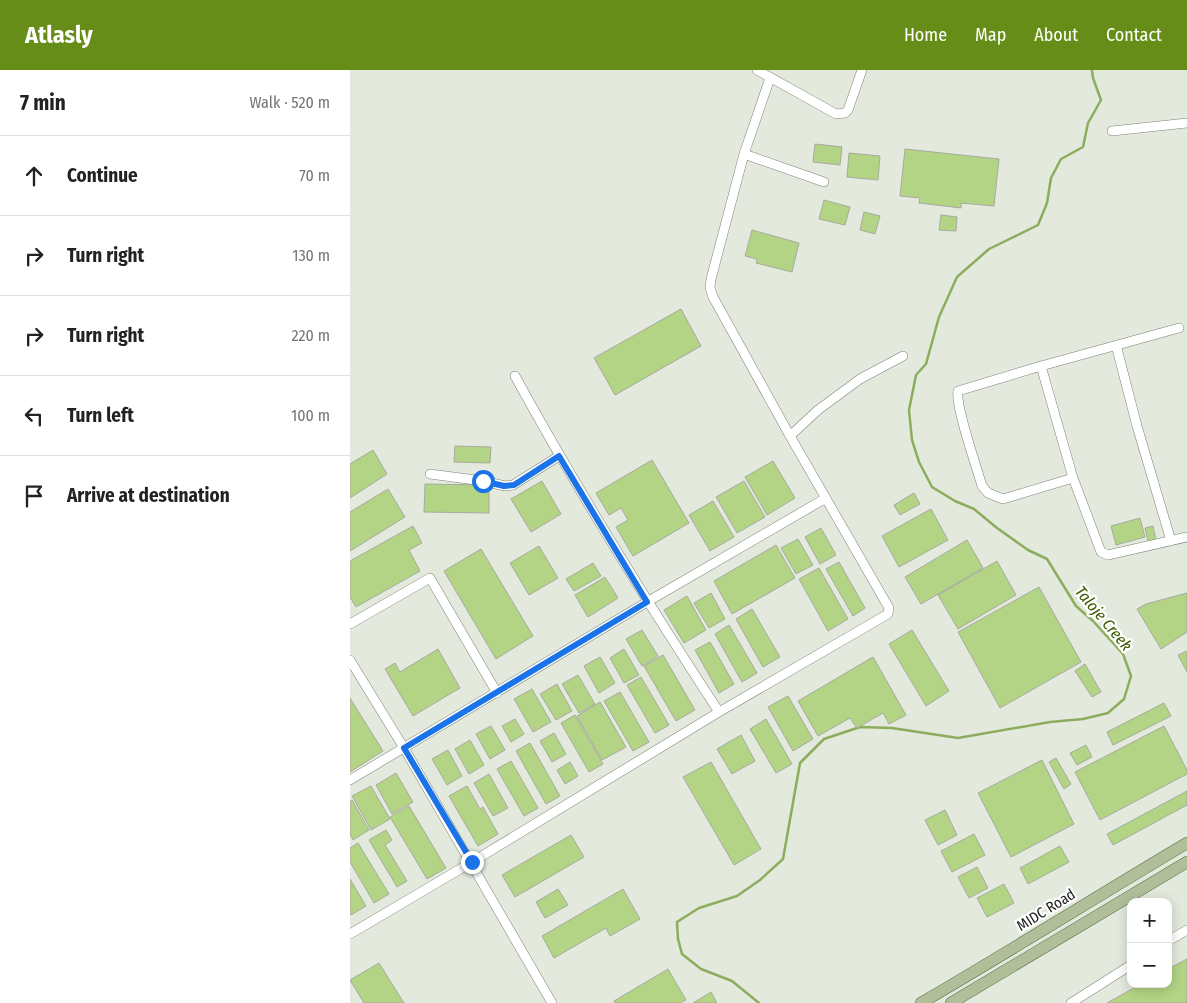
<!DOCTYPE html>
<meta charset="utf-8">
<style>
:root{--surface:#fff;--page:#f6f6f6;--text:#222;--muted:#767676;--line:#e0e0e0;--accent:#668d18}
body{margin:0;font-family:"Fira Sans Condensed",sans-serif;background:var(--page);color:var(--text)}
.controls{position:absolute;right:15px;bottom:15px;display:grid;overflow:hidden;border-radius:10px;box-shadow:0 2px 12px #0003}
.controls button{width:45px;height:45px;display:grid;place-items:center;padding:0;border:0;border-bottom:1px solid var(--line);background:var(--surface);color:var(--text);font:25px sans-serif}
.stop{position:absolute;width:15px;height:15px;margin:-11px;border:4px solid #1a73e8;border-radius:50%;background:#fff}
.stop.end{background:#1a73e8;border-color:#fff;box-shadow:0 1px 5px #0008}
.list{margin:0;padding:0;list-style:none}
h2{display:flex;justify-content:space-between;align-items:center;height:65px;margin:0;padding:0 20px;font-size:21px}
h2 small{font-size:16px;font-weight:400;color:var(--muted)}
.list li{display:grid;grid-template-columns:32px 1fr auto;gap:15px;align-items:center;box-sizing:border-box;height:80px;padding:0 20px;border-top:1px solid var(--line)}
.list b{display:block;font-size:19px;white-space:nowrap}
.list em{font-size:16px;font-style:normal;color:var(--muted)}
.icon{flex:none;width:28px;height:28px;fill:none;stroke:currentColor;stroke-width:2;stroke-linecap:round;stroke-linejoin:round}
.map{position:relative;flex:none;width:837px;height:933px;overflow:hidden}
header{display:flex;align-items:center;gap:30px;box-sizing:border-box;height:70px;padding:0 25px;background:var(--accent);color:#fff}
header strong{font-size:24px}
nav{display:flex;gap:28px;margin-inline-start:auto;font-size:18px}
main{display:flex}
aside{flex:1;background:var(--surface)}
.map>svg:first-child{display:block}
</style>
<header>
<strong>Atlasly</strong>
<nav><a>Home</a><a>Map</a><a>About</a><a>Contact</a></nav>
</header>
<main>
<aside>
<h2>7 min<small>Walk · 520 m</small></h2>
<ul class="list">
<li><svg class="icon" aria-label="ahead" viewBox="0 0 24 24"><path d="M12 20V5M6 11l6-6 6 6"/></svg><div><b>Continue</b></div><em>70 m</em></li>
<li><svg class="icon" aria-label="right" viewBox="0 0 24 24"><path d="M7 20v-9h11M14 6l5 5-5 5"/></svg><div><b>Turn right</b></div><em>130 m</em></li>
<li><svg class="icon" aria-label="right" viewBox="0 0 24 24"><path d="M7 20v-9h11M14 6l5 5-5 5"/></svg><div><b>Turn right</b></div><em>220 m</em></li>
<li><svg class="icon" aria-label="left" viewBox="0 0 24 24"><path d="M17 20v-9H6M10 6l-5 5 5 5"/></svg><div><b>Turn left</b></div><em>100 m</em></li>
<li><svg class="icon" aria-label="arrive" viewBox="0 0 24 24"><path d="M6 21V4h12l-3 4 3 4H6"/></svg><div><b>Arrive at destination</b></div></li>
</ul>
</aside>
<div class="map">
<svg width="837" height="933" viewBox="0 0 837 933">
<rect width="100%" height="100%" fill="#e3e9dc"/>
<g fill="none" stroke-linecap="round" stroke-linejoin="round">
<path stroke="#8dad5e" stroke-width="2.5" d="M 409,933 L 382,911 L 351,899 L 332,884 L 328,869 L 327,852 L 349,838 L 387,826 L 410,810 L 433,789 L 450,693 L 474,669 L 510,657 L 542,658 L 608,668 L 700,652 L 733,649 L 758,643 L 774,629 L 781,606 L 773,584 L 743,551 L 726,536 L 697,489 L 678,480 L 647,458 L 624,439 L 605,431 L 582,417 L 569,392 L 562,370 L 559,340 L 566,305 L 576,294 L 589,247 L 607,207 L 639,179 L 688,155 L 697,133 L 701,108 L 711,89 L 733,77 L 738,53 L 751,30 L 743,8 L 742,0"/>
</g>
<path fill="#b3d484" stroke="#a6ab9f" d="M 465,74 L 492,77 L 490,95 L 463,92 Z
M 555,79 L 649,89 L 644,136 L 611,133 L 611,138 L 569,133 L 570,128 L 550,126 Z
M 499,83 L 530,86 L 528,110 L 497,107 Z
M 474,130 L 500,137 L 495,155 L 469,149 Z
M 514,142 L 530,146 L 525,164 L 510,160 Z
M 591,145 L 607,147 L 606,161 L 589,160 Z
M 402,160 L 449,173 L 442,202 L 406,193 L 407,189 L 395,186 Z
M 331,239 L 351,276 L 265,325 L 244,288 Z
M 105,376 L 141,377 L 140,393 L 104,392 Z
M 23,380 L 37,404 L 0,428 L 0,394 Z
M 302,390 L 339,453 L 283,486 L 266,457 L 278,450 L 271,438 L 259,445 L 246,423 Z
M 423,391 L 445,428 L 417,445 L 395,407 Z
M 192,411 L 211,444 L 181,462 L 161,429 Z
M 394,411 L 415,447 L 387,463 L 366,427 Z
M 75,414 L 139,415 L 139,443 L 74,442 Z
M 38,419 L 55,447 L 0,481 L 0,442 Z
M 564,423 L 570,434 L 550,445 L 544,435 Z
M 363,431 L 384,467 L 360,481 L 339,445 Z
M 581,439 L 598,470 L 549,497 L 532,466 Z
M 790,448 L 795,467 L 766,475 L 761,456 Z
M 63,456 L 72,473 L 59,480 L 70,501 L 6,537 L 0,527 L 0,491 Z
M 803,456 L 806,470 L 798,471 L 795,458 Z
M 471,458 L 486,485 L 470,494 L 455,467 Z
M 448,469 L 463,495 L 446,504 L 431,478 Z
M 617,470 L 633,498 L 571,534 L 555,507 Z
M 426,475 L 445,508 L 382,544 L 364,511 Z
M 189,476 L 208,508 L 179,525 L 160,493 Z
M 131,479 L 183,566 L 146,589 L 94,501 Z
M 647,491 L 666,525 L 608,559 L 588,525 Z
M 489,492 L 515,538 L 503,546 L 476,499 Z
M 243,493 L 251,506 L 224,521 L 216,509 Z
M 469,498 L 498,549 L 478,561 L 449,509 Z
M 255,507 L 268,528 L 238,547 L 225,525 Z
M 689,517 L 731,592 L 650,638 L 608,562 Z
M 361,523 L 375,549 L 359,558 L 344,533 Z
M 837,523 L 837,562 L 811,579 L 787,539 L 796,534 Z
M 337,526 L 356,560 L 334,573 L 314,540 Z
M 402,539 L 430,587 L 413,597 L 386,549 Z
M 379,555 L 407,603 L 392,612 L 365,564 Z
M 292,560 L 308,586 L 292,596 L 276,569 Z
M 562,560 L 599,621 L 576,636 L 539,574 Z
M 360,572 L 384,614 L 369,623 L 345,580 Z
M 88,579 L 110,618 L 63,646 L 35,599 L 45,593 L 50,602 Z
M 274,579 L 289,605 L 274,613 L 260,588 Z
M 837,581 L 837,602 L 828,585 Z
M 313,585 L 345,640 L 326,651 L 294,596 Z
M 250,587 L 265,613 L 249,623 L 234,596 Z
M 523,587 L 556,645 L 539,654 L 533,643 L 507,658 L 500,648 L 468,666 L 448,631 Z
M 735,594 L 751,622 L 742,627 L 725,601 Z
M 228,605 L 245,634 L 229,643 L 212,614 Z
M 291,607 L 319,655 L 305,663 L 277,615 Z
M 207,614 L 222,641 L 206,650 L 190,624 Z
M 182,619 L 201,652 L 183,662 L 164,629 Z
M 270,622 L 299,672 L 283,681 L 254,631 Z
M 438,626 L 463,669 L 443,681 L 418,637 Z
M 0,628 L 33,681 L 0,702 Z
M 250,632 L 276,677 L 252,690 L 227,646 Z
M 814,633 L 821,646 L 763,675 L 757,662 Z
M 225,645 L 253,694 L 239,702 L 211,653 Z
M 165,649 L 174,664 L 161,672 L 152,656 Z
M 416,649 L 442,694 L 426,703 L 400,659 Z
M 141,656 L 155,680 L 140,689 L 126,664 Z
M 814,656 L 837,700 L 837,704 L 750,750 L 725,702 Z
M 204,663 L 216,684 L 202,692 L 190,671 Z
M 391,665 L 405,691 L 382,704 L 367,679 Z
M 120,670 L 134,695 L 119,704 L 105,679 Z
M 180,673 L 210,726 L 196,734 L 166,681 Z
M 736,675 L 742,687 L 727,695 L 720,683 Z
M 98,680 L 112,706 L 97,715 L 82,689 Z
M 706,688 L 721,714 L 714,719 L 699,692 Z
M 692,690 L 724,754 L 661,787 L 628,723 Z
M 161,691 L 188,738 L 174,746 L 147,699 Z
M 220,692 L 228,706 L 215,714 L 207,700 Z
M 361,692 L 411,779 L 384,795 L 333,707 Z
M 46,703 L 63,732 L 42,744 L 26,715 Z
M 139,704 L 158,738 L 143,746 L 124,713 Z
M 21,716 L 40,749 L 21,760 L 2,726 Z
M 117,716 L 130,739 L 133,737 L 148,764 L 128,776 L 99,726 Z
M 837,721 L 837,735 L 763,775 L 757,764 Z
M 2,730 L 19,760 L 3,770 L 0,764 L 0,731 Z
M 59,736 L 96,798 L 77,809 L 40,747 Z
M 595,740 L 607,765 L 588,775 L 575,750 Z
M 36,760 L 42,770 L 35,775 L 57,811 L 47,817 L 19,770 Z
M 624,764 L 635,785 L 602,802 L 591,781 Z
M 221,765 L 234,787 L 165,827 L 152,805 Z
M 8,773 L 39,824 L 24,833 L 0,792 L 0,778 Z
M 710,776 L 719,792 L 678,814 L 670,798 Z
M 627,797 L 638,818 L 619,828 L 608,807 Z
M 0,809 L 16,836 L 1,845 L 0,843 Z
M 654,814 L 664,833 L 637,847 L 627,828 Z
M 208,819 L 218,835 L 195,848 L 186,832 Z
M 273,819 L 290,849 L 260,866 L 256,858 L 204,888 L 192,866 Z
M 837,889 L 837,933 L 757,933 L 791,914 L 818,914 L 818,899 Z
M 29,893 L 54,933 L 14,933 L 0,910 Z
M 318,899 L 336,930 L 330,933 L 265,933 L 264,931 Z
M 361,922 L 367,933 L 343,933 Z"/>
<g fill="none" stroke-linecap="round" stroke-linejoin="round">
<g stroke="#7d8377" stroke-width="10">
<path id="minor" d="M 407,0 L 486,44 L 495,43 L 498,40 L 512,0
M 762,61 L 837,53
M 394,84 L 474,112
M 766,275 L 787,356 L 821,471
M 691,296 L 723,408 L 751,482 L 758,485 L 837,467
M 165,306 C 228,421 297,532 369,642
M 440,366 L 468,340 L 510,309 L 553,286
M 80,404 L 133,411 L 155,416 L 163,415 L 209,386
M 723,408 L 653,429 L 638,423 L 632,416 C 627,398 605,336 608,321 L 691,296 L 829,258
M 0,554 L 80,508 L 147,623
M 0,590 L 54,678 L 202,933
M 0,710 L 297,532 L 476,428
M 0,864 L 122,792 L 369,642 L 538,544 L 539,538 L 440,366 L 363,227 L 360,218 L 361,209 L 394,84 L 420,8
M 818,871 L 837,860
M 721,933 L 781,895"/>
</g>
<g stroke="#5b6d43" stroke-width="12">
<path id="major" d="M 571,933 C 660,881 748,826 837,773
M 601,933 L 837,792"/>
</g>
<use href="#minor" stroke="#fff" stroke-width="9"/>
<use href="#major" stroke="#b0bf9a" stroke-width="11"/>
</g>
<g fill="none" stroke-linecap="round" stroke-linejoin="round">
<path stroke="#1a73e8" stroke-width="6" d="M 122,792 L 54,678 L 297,532 L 209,386 L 164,415 L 154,416 L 133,411"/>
</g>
<g text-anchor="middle" stroke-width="4.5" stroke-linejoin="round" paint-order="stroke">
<g font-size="15" fill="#20221e" stroke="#fff">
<text transform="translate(696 840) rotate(-32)" y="5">MIDC Road</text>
</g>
<g font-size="16" font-style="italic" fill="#405b00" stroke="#fff">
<text transform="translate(754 548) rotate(50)" y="6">Taloje Creek</text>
</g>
</g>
</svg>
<div class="controls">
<button>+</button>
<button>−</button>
</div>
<div class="stop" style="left:133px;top:411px"></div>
<div class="stop end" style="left:122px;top:792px"></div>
</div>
</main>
